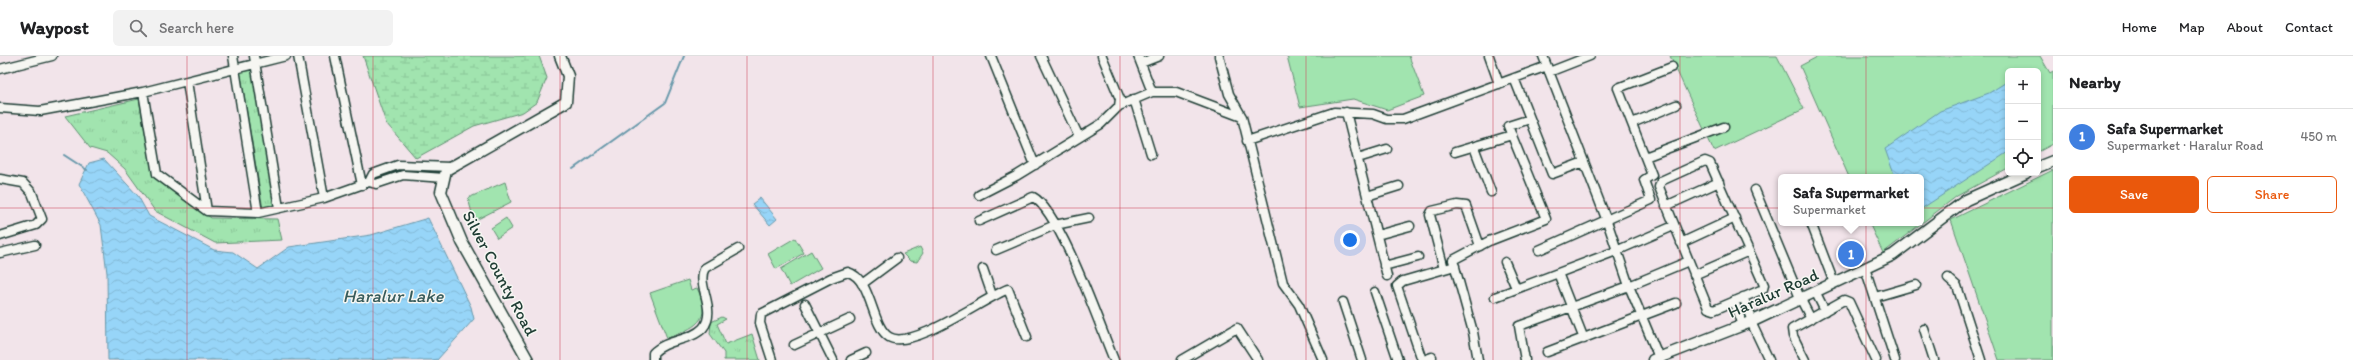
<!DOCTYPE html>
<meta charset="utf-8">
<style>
:root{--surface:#fff;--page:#f2f2f2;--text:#202124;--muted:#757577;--line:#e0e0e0;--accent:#ea580c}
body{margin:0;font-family:Itim,sans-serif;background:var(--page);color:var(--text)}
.controls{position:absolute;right:12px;top:12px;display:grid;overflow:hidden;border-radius:6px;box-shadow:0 2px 6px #0003}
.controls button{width:36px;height:36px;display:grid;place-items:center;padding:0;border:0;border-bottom:1px solid var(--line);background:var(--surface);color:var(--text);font:20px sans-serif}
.you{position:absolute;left:1350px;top:184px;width:14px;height:14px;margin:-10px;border:3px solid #fff;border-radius:50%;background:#1a73e8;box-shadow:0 0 0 6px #1a73e833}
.badge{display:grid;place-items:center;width:26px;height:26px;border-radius:50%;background:var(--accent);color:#fff;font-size:13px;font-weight:700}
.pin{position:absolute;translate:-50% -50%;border:2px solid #fff;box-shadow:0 1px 4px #0006}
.popup{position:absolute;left:1778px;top:118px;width:146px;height:52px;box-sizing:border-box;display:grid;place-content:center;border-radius:6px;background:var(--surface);filter:drop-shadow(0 1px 3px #0005);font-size:13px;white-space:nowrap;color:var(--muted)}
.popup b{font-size:15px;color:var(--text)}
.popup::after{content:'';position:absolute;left:50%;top:100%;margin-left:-8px;border:8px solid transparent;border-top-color:var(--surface)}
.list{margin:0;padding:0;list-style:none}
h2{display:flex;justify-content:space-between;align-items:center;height:52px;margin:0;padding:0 16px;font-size:17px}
h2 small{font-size:13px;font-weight:400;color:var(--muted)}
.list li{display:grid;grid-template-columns:26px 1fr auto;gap:12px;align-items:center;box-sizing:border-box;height:56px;padding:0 16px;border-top:1px solid var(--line)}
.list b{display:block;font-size:15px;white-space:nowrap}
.list p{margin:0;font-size:13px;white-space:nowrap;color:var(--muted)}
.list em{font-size:13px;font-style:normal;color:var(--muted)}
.actions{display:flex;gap:8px;padding:12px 16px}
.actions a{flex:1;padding:9px 0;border:1px solid var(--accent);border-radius:6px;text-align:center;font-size:14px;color:var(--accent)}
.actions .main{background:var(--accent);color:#fff}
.icon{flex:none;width:22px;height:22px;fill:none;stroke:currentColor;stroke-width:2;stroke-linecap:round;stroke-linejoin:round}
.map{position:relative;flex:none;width:2053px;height:304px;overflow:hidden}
header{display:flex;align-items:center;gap:24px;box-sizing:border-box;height:56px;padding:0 20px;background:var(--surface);border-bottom:1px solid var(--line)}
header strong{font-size:19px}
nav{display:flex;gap:22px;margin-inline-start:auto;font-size:14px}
.search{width:280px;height:36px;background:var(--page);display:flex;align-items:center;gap:10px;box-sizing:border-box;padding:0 14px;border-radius:6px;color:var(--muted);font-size:15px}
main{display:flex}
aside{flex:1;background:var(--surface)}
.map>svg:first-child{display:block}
</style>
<header>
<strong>Waypost</strong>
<div class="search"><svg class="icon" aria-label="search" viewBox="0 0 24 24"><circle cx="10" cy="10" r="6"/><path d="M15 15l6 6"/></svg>Search here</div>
<nav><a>Home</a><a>Map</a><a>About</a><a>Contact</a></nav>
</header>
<main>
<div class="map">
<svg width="2053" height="304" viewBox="0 0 2053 304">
<defs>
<pattern id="wetland-marsh" width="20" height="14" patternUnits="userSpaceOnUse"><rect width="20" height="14" fill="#a1e4af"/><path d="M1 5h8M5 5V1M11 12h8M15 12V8" fill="none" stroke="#8ac497"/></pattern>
<pattern id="park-tufts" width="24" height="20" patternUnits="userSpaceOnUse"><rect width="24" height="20" fill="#a1e4af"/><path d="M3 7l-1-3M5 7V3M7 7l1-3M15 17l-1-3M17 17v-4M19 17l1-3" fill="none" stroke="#8ac497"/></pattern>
<pattern id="water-waves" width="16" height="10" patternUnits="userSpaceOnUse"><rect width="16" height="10" fill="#97d5f8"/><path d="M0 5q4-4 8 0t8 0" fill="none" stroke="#82b8d5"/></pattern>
</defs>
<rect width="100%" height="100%" fill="#f2e4ea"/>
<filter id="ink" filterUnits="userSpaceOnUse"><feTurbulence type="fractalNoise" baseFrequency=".025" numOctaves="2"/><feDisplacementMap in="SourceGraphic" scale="8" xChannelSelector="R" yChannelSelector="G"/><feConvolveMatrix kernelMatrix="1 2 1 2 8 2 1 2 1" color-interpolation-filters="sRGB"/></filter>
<g filter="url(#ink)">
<path fill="#a1e4af" stroke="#609072" d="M 1287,0 L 1409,0 L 1424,40 L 1387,54 L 1353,43 L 1300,51 Z
M 1670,0 L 1777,0 L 1804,53 L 1714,95 Z
M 1819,0 L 2040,0 L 2050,17 L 2053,15 L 2053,88 L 2038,96 L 2038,15 L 2008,15 L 2008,112 L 1957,140 L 1883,197 L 1869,167 L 1921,167 L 1921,121 L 1849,121 L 1800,10 Z
M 2053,114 L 2053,304 L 1999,304 L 1951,164 Z
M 505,126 L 511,146 L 474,165 L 468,142 Z
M 506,162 L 512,172 L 497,182 L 491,172 Z
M 795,182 L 804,197 L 776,213 L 768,198 Z
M 811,195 L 821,212 L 790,230 L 781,213 Z
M 688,224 L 691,234 L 697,232 C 714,265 694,272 667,282 L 650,237 Z"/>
<path fill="url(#wetland-marsh)" stroke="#609072" d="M 363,0 L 539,0 L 547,22 L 537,46 L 523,56 L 474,70 L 416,102 L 386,67 Z"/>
<path fill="url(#park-tufts)" stroke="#609072" d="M 252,13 L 275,151 L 263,153 L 240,15 Z
M 139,43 L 153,119 L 211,162 L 277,163 L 282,184 L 215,187 L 155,155 L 125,113 L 107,97 L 90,92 L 65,60 Z
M 920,191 L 923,197 L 917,206 L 910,205 L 903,198 Z
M 722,261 L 726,263 L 717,268 L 726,288 L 752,278 L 760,304 L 724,304 L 724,297 L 710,278 L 711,266 Z"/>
<path fill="url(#water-waves)" stroke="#6798aa" d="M 2008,25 L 2008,96 L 1921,153 L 1921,121 L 1895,121 L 1885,93 L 1940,55 L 1989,37 Z
M 104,103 L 138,140 L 149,160 L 214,194 L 233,196 L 258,213 L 289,191 L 371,179 L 428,162 L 471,251 L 474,263 L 437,304 L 108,304 L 107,217 L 101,169 L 79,128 L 89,107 Z
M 760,142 L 777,163 L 770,169 L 752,148 Z"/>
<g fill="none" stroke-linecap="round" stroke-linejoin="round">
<path stroke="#6798aa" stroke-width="2" d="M 64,99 L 87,114
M 573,113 L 665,47 L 684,0"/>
<g stroke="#1f3d34" stroke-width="11">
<path id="minor" d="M 233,0 L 258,157
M 254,0 L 279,152
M 286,0 L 143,36 L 157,118 L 207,155 L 258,157 L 324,142 L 369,126 L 373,118 L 398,109 L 450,111
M 298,0 L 324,142
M 335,0 L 362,129
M 991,0 L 1035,109
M 1041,0 L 1079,81
M 1102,0 L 1120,43 L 1119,50
M 1138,0 L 1152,36 L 1176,36 L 1242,61
M 1219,0 L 1229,38 L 1242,61 L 1283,227 L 1299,249 L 1323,304
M 1489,0 L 1499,28
M 1543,0 L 1607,165 L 1629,230 L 1660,304
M 1141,7 L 1159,0
M 0,13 L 52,0
M 1549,16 L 1590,0
M 1514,22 L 1552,118 L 1584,106
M 187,25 L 207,155
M 1134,43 L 1151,98
M 0,52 L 40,55 L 143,36
M 1346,56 L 1387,220
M 1632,67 L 1676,49
M 1247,85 L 1334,56 L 1373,58 L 1387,63 L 1403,63 L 1547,10
M 1474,91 L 1491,136
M 1455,96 L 1512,79
M 1645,101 L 1724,71
M 1358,102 L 1387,93
M 1705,105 L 1710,107 L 1764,229 L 1763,233 L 1714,254 L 1708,252 L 1659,131 L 1661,125 Z
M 0,123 L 23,127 L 32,137 L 42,163 L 36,169 L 0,180
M 369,126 L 376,128 L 403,119 L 444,122
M 1755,134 L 1800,242 L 1811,263
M 979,139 L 1016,120 L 1101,68 L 1119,50 L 1152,36
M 1367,140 L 1399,130
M 1666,150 L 1719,126
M 979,165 L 1033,141 C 1060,155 1100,271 1114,304
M 1811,167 L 1834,227
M 1377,179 L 1410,170
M 1681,187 L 1735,162
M 996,194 L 1055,169 L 1089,162
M 1539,194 L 1651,144 L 1644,124 L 1652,119 L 1618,32 L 1672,11
M 0,197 L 35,189
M 1505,206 L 1516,232
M 1384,210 L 1418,201
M 1865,212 L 1895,304
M 983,213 L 992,239
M 1444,213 L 1430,159 L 1432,155 L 1457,149 L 1466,150 L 1480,190
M 1558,217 L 1584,283
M 1694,219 L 1749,195
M 1948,222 L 1957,230 L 1981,304
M 862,228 L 897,202
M 1815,235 L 1825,255
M 1375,236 L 1398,304
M 1495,241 L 1616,195 L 1669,172
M 1743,241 L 1753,265
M 1875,241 L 1916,229
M 1734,245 L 1743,269
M 1343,246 L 1362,304
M 805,248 L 833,304
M 1751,266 L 1769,304
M 1924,273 L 1934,304
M 794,289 L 850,263
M 1547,296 L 1676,247
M 653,304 L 653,297 C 666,283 691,285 703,272 C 718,254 695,228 705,212 L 738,193
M 772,304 L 760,267 L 761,258 L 831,222 L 848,216 C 872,223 871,270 889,281 C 912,295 984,242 1008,233 L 1027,281
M 851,304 L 866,297
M 1182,304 L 1237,272 L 1258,304
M 1422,304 L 1397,230 L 1403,225 L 1455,210
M 1424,304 L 1432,301
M 1478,304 L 1473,276 L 1453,204 L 1489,185 L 1546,163 L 1508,70 L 1530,63
M 1525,304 L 1519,270 L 1629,230 L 1684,207
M 1805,304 L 1793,280 L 1792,273 L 1844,244 L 1849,246 L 1876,304"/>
</g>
<g stroke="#1f3d34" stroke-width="13">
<path id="tertiary" d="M 2038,111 L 2053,105
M 528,304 L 462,186 L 441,136 L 446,114 L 566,46 L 568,20 L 560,0
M 1653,304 L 1751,266 L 1893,199 L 1966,144 L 2026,117"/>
</g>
<use href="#minor" stroke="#f6f6f2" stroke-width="8"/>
<use href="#tertiary" stroke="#f6f6f2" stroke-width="10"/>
</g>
</g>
<path fill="none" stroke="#d1495b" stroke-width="1" stroke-opacity="0.55" d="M 187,0 L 187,304M 373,0 L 373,304M 560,0 L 560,304M 747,0 L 747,304M 933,0 L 933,304M 1120,0 L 1120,304M 1306,0 L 1306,304M 1493,0 L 1493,304M 1680,0 L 1680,304M 1866,0 L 1866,304M 0,152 L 2053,152"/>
<g text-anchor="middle" stroke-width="3" stroke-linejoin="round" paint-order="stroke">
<g font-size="17" fill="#1f3d34" stroke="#f6f6f2">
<text transform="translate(500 217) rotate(62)" y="6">Silver County Road</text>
<text transform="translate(1773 237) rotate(-24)" y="6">Haralur Road</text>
</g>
<g font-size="18" font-style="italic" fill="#375b5b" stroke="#f6f6f2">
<text x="393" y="246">Haralur Lake</text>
</g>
</g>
</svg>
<div class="controls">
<button>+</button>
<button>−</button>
<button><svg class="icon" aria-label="locate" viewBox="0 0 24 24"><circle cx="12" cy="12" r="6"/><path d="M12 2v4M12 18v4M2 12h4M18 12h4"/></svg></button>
</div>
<div class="you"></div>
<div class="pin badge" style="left:1851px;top:198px;background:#3f7fe0">1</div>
<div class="popup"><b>Safa Supermarket</b>Supermarket</div>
</div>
<aside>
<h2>Nearby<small></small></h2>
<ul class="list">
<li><span class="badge" style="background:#3f7fe0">1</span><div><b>Safa Supermarket</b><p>Supermarket · Haralur Road</p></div><em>450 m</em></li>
</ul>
<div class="actions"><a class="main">Save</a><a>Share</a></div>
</aside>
</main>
